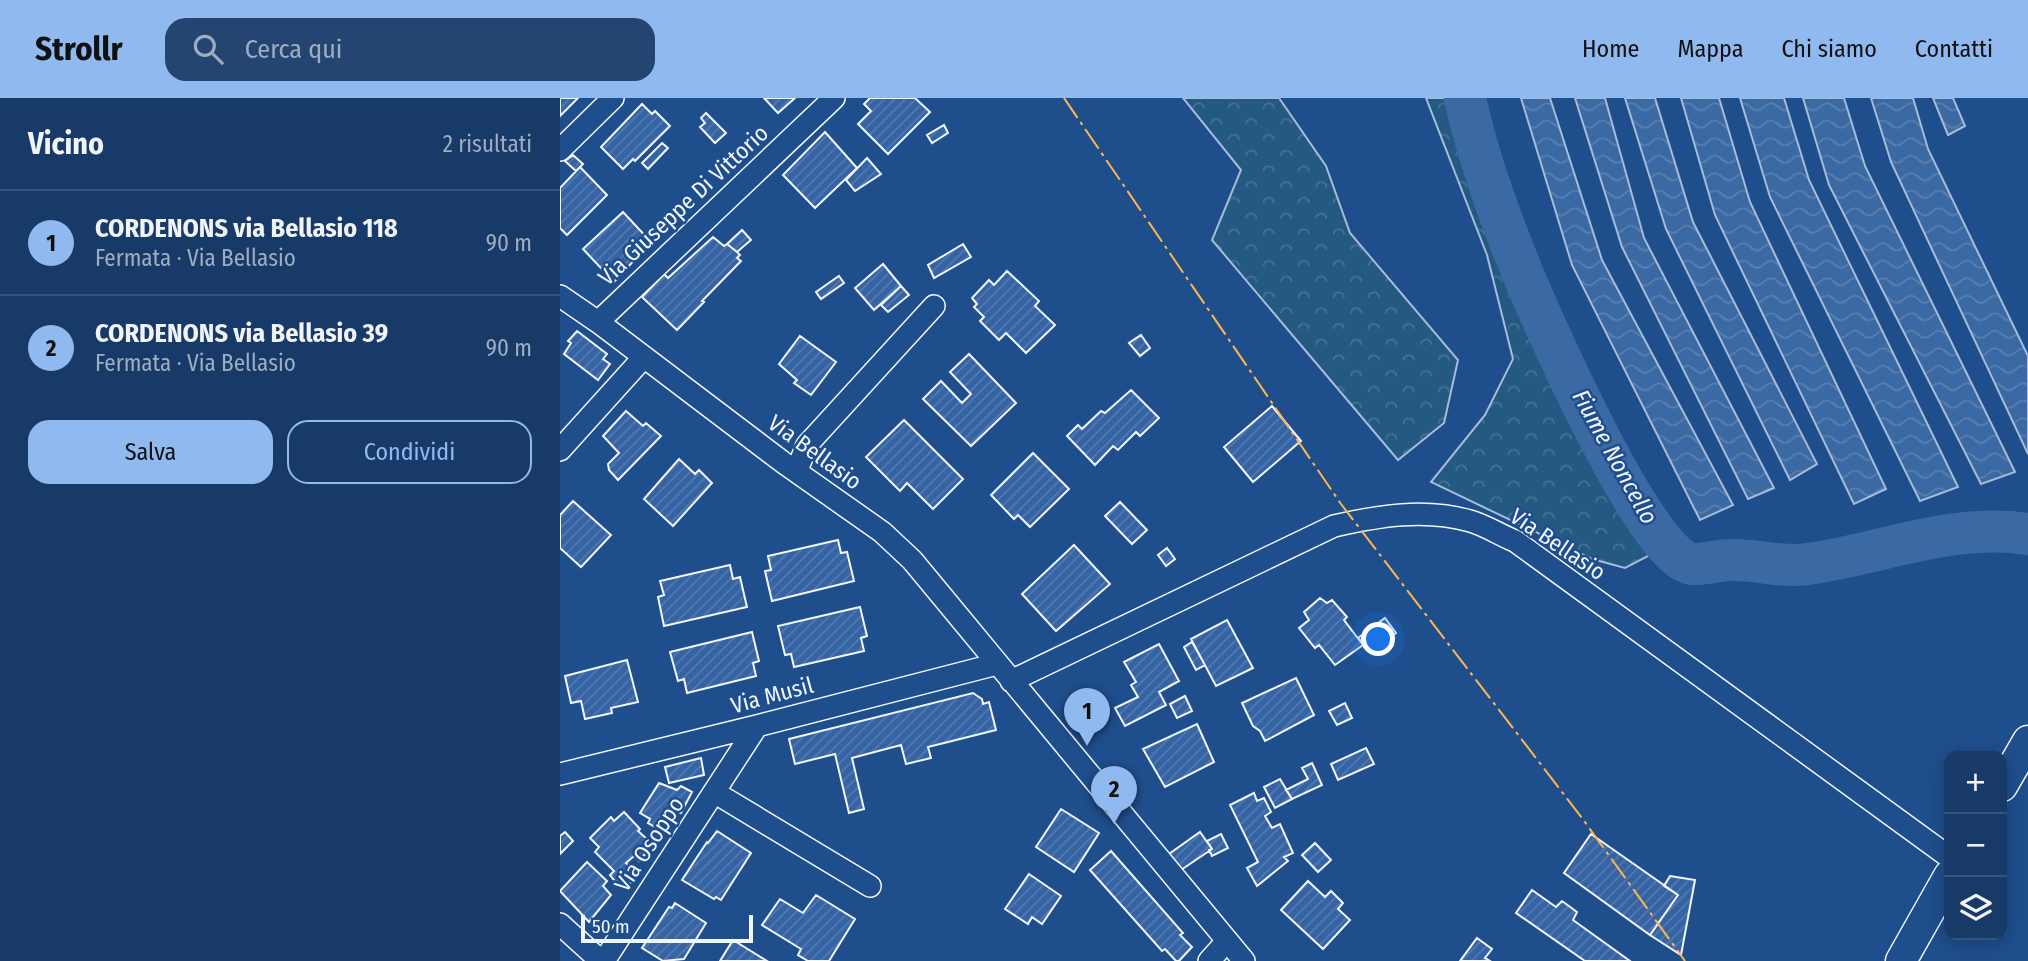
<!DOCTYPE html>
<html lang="it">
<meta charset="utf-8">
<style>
:root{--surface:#173a69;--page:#244571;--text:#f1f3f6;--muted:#9eadc0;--line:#36547d;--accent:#90b9f0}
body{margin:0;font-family:"Fira Sans Condensed",sans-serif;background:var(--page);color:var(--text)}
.controls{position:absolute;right:21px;bottom:21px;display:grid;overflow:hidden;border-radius:14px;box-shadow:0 4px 18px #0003}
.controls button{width:63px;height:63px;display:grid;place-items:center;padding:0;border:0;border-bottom:2px solid var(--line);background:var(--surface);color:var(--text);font:35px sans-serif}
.scale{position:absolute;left:21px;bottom:18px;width:172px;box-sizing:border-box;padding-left:7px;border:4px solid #f2f6ff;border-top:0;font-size:19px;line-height:24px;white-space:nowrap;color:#f2f6ff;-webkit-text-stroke:5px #1f4e8c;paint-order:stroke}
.you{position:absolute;left:819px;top:542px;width:24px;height:24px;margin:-18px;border:5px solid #fff;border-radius:50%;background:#1a73e8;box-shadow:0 0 0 10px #1a73e833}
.badge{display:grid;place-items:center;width:46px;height:46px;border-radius:50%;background:var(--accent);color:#111;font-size:23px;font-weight:700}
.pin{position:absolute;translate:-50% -58px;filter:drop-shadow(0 2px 4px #0008)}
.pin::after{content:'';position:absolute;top:37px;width:24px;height:21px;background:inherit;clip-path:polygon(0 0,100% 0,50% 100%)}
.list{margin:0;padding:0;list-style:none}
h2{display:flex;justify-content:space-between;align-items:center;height:91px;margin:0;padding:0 28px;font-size:30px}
h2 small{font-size:23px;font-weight:400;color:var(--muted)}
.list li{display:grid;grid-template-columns:46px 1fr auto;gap:21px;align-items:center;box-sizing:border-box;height:105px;padding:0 28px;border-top:2px solid var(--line)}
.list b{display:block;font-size:26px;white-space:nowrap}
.list p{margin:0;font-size:23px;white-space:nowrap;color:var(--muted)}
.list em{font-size:23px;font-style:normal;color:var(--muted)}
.actions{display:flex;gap:14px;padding:21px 28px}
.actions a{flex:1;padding:16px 0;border:2px solid var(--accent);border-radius:21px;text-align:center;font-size:24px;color:var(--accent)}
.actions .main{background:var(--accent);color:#111}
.icon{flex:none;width:38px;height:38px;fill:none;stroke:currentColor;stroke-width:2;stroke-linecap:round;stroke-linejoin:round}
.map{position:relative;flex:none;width:1468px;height:863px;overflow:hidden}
header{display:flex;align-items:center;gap:42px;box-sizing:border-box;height:98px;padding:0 35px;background:var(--accent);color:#111}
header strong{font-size:33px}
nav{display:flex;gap:38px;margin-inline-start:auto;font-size:24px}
.search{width:490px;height:63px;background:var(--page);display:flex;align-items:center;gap:18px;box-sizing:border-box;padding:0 24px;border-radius:21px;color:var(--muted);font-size:26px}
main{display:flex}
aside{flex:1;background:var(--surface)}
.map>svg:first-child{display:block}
</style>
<header>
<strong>Strollr</strong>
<div class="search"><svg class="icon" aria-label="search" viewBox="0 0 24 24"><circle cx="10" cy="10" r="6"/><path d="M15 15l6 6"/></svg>Cerca qui</div>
<nav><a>Home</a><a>Mappa</a><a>Chi siamo</a><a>Contatti</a></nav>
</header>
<main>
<aside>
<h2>Vicino<small>2 risultati</small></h2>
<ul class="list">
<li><span class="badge">1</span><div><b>CORDENONS via Bellasio 118</b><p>Fermata · Via Bellasio</p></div><em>90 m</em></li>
<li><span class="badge">2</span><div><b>CORDENONS via Bellasio 39</b><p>Fermata · Via Bellasio</p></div><em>90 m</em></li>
</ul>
<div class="actions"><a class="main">Salva</a><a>Condividi</a></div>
</aside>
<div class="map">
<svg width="1468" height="863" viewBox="0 0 1468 863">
<defs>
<pattern id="forest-crowns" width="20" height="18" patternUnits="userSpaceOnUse" patternTransform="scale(1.75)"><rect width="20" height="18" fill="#245a82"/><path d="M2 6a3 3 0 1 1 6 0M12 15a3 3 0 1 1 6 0" fill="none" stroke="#447295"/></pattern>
<pattern id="water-waves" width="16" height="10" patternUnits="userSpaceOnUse" patternTransform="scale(1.75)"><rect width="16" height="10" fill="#3b69a3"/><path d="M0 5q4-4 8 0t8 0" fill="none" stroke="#587fb1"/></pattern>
<pattern id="building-hatch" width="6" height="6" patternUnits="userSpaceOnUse" patternTransform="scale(1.75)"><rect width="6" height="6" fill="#3563a3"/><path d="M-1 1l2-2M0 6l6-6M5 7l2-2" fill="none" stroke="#537ab1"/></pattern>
</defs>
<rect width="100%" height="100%" fill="#1f4e8c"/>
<path fill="url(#forest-crowns)" stroke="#a8bbd7" stroke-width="2" d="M 623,0 L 719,0 L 766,68 L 790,135 L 898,262 L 884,325 L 838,362 L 652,142 L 681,72 Z
M 866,0 L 905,0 L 926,77 L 978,212 L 1026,312 L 1074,401 L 1095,433 L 1094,455 L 1065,470 L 1032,461 L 871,384 L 925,317 L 953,261 L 927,157 Z"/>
<path fill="url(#water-waves)" stroke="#a8bbd7" stroke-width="2" d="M 961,0 L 990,0 L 1042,162 L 1173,407 L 1140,422 L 1012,167 Z
M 1015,0 L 1045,0 L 1084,140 L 1214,390 L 1188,401 L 1062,149 Z
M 1065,0 L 1095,0 L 1133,124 L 1257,366 L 1230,382 L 1106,131 Z
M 1121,0 L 1159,0 L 1190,104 L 1326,391 L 1294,406 L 1155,117 Z
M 1180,0 L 1224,0 L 1249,82 L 1398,389 L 1360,403 L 1210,99 Z
M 1243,0 L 1284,0 L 1305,68 L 1455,374 L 1421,386 L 1269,87 Z
M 1311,0 L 1353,0 L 1368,51 L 1468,258 L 1468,356 L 1331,64 Z
M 1373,0 L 1393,0 L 1405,28 L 1388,37 Z"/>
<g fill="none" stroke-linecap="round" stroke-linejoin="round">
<path stroke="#3b69a3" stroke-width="42" d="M 905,0 C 917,55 936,109 957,161 C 976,210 1086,461 1132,466 C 1146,467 1160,461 1174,462 C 1199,462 1224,470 1248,466 C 1320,456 1395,424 1468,436"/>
</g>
<path fill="url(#building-hatch)" stroke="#f2f6ff" stroke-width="2" d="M 0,0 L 18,0 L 0,18 Z
M 204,0 L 235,0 L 218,15 Z
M 310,0 L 355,0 L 370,14 L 328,56 L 298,26 L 311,13 L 304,6 Z
M 82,6 L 92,16 L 95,13 L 110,28 L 75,63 L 73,61 L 63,71 L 41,49 Z
M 146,15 L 166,35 L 155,45 L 140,29 L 145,25 L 141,20 Z
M 384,27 L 388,35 L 372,45 L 367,37 Z
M 265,34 L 297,70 L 255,110 L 223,77 Z
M 102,45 L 108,50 L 88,71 L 82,65 Z
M 13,57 L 23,66 L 16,73 L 5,63 Z
M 307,60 L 321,76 L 295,93 L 286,82 Z
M 20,69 L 47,97 L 7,137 L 0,130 L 0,90 Z
M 63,114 L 91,144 L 54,184 L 23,151 Z
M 182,132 L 191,142 L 177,154 L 167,146 Z
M 153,139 L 164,148 L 167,146 L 177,154 L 180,157 L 177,160 L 181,163 L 142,203 L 144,204 L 117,232 L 82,199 L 104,176 L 108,180 Z
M 403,146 L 411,159 L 374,180 L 368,167 Z
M 323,166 L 341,188 L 314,212 L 295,190 Z
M 447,173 L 479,203 L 475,208 L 495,227 L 466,255 L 446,235 L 439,242 L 420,223 L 424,219 L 414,209 L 417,206 L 412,200 L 429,182 L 434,187 Z
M 279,178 L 284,185 L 261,201 L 256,194 Z
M 341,188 L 349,197 L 328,214 L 321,207 Z
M 17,233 L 47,256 L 43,261 L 50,266 L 38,282 L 4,256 L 11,245 L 8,243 Z
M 581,237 L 590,250 L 580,258 L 569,245 Z
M 240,238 L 276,264 L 251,297 L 234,285 L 237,282 L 219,266 Z
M 409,256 L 456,305 L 411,348 L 363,301 L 381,283 L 402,305 L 411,296 L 390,274 Z
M 571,292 L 599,320 L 580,338 L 576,334 L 558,352 L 553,348 L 535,367 L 507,338 L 518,327 L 522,331 L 541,313 L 545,315 Z
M 712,308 L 741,343 L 693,384 L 664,349 Z
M 66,313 L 83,328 L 86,325 L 101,338 L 58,382 L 49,372 L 48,366 L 59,355 L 43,338 Z
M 344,322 L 403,381 L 373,411 L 347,385 L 340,393 L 306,359 Z
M 473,355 L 509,391 L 470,429 L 458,417 L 454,421 L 431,397 Z
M 119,361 L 135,376 L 139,372 L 152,385 L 113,428 L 84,401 Z
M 13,403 L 51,437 L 21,469 L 0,450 L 0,417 Z
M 560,404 L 587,432 L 572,446 L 545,418 Z
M 278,442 L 281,455 L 287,454 L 294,483 L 212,503 L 205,473 L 211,472 L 208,458 Z
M 514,447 L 550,486 L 496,533 L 462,496 Z
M 607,450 L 615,461 L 606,468 L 598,457 Z
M 170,467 L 173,481 L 180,479 L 187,509 L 104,528 L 98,499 L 104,497 L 100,483 Z
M 760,500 L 767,505 L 772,502 L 787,519 L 784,522 L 803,547 L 775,567 L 759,547 L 755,550 L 739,530 L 749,522 L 744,514 Z
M 300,509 L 307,538 L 301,540 L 304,553 L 234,569 L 231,556 L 225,557 L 218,528 Z
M 825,520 L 836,535 L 811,554 L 798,540 Z
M 667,522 L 693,570 L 656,588 L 631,541 Z
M 192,534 L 199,563 L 193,565 L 196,578 L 127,595 L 124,581 L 118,583 L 110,554 Z
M 632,544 L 645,567 L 636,572 L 624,549 Z
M 599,546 L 619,583 L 599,594 L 606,607 L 565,628 L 555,610 L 578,599 L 571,587 L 576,584 L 564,564 Z
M 67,562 L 78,604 L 51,610 L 52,615 L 25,621 L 21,603 L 11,605 L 5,578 Z
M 736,580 L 754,617 L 705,643 L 700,633 L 693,628 L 682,605 Z
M 413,595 L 422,601 L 423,606 L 429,604 L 436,632 L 368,649 L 371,660 L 346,666 L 341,647 L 292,660 L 304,711 L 289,715 L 275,656 L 235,666 L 229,641 Z
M 625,598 L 632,613 L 617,620 L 610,606 Z
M 785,605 L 792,620 L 777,627 L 769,613 Z
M 637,626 L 654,664 L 605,689 L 583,651 Z
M 806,650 L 814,666 L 778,682 L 771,666 Z
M 141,660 L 144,677 L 109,685 L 105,669 Z
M 752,665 L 762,687 L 732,701 L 726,692 L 748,681 L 742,670 Z
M 720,681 L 732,701 L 715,710 L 704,689 Z
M 99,685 L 117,692 L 121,688 L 132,694 L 121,715 L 114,712 L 102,733 L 88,725 L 90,721 L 80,715 Z
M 694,695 L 697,703 L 704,700 L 711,714 L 705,718 L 712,730 L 720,726 L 733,755 L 724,759 L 728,763 L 697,788 L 687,770 L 698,764 L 670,707 Z
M 501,711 L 539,735 L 514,774 L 476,749 Z
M 64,714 L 80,731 L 78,733 L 88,742 L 84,747 L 89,752 L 79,763 L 74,758 L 66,765 L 78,776 L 65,791 L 58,787 L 50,777 L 54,773 L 35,754 L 39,749 L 30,740 L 51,719 L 54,723 Z
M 157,733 L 191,755 L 161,802 L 156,799 L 154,801 L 122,782 L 147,744 L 148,745 Z
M 5,734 L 13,743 L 0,756 L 0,738 Z
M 640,734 L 652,751 L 621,772 L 609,756 Z
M 661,736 L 668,750 L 652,758 L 649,752 L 652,751 L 647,743 Z
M 1031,736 L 1118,797 L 1090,837 L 1004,775 Z
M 755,745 L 771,762 L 758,774 L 742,757 Z
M 551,753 L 623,835 L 620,837 L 632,849 L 619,863 L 616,863 L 605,851 L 602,853 L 530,772 Z
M 27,764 L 47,783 L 43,788 L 51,797 L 29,824 L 0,793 Z
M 469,776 L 501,798 L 482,826 L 472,819 L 468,826 L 445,811 Z
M 1110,778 L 1135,782 L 1121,857 L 1090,837 L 1118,797 L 1104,788 Z
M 748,783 L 765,799 L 771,793 L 783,805 L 778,811 L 790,822 L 763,851 L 721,812 Z
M 972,792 L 996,809 L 1002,803 L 1017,814 L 1013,822 L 1070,863 L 1025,863 L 956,815 Z
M 256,797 L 295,821 L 269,863 L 248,863 L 238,857 L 241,851 L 202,827 L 220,801 L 243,815 Z
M 115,805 L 146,825 L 124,861 L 103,863 L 82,850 L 109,809 L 112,810 Z
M 917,840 L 932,851 L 925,860 L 930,863 L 900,863 Z
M 173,842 L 207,863 L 160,863 Z"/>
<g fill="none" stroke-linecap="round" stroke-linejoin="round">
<g stroke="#f2f6ff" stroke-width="24">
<path id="street" d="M 0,52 L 53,0
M 0,198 L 38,224 L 224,365 L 322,434 L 352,462 L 684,863
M 38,224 L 274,0
M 0,352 L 83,260
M 237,372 L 247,347 L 374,208
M 451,583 L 774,428 C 819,418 864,410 910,423 C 925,427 940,437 955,443 L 1389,759
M 0,676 L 197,628 L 437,566
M 154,694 L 310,788
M 0,826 L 33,856 L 44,863
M 44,863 L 197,628
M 649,863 L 667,843"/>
</g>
<g stroke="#f2f6ff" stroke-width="33">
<path id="secondary" d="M 1442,688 L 1468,643
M 1341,863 L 1389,778"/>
</g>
<use href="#street" stroke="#1f4e8c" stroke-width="21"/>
<use href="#secondary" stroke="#1f4e8c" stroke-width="30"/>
<path stroke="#ffb74d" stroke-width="2" stroke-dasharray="24 5 3.5 5" stroke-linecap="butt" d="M 504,0 L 781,406 L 1022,720 L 1125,863"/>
</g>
<g text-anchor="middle" stroke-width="5" stroke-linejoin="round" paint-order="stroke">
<g font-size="23" fill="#f2f6ff" stroke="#1f4e8c">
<text transform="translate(123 107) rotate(-43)" y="8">Via Giuseppe Di Vittorio</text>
<text transform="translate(255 354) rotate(36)" y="8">Via Bellasio</text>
<text transform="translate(998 446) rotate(34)" y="8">Via Bellasio</text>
<text transform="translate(212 597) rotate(-15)" y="8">Via Musil</text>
<text transform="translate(89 746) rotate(-57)" y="8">Via Osoppo</text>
</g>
<g font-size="24" font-style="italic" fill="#f2f6ff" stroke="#1f4e8c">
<text transform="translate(1055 359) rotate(61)" y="8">Fiume Noncello</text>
</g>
</g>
</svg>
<div class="controls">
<button>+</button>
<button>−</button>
<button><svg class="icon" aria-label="layers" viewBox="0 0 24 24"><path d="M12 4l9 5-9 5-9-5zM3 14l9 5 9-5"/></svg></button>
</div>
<div class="scale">50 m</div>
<div class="you"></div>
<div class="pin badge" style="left:527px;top:648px">1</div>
<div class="pin badge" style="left:554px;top:726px">2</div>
</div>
</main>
